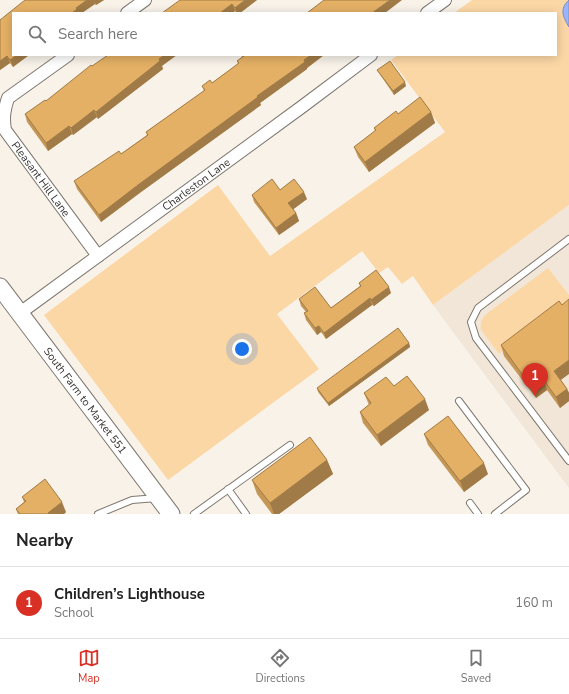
<!DOCTYPE html>
<meta charset="utf-8">
<style>
:root{--surface:#fff;--page:#f6f6f6;--text:#222;--muted:#767676;--line:#e0e0e0;--accent:#d93025}
body{margin:0;font-family:"Nunito Sans",sans-serif;background:var(--page);color:var(--text)}
.you{position:absolute;left:242px;top:349px;width:14px;height:14px;margin:-10px;border:3px solid #fff;border-radius:50%;background:#1a73e8;box-shadow:0 0 0 6px #1a73e833}
.badge{display:grid;place-items:center;width:26px;height:26px;border-radius:50%;background:var(--accent);color:#fff;font-size:13px;font-weight:700}
.pin{position:absolute;translate:-50% -33px;filter:drop-shadow(0 1px 2px #0008)}
.pin::after{content:'';position:absolute;top:21px;width:14px;height:12px;background:inherit;clip-path:polygon(0 0,100% 0,50% 100%)}
.list{margin:0;padding:0;list-style:none}
h2{display:flex;justify-content:space-between;align-items:center;height:52px;margin:0;padding:0 16px;font-size:17px}
h2 small{font-size:13px;font-weight:400;color:var(--muted)}
.list li{display:grid;grid-template-columns:26px 1fr auto;gap:12px;align-items:center;box-sizing:border-box;height:72px;padding:0 16px;border-top:1px solid var(--line)}
.list b{display:block;font-size:15px;white-space:nowrap}
.list p{margin:0;font-size:13px;white-space:nowrap;color:var(--muted)}
.list em{font-size:13px;font-style:normal;color:var(--muted)}
.icon{flex:none;width:22px;height:22px;fill:none;stroke:currentColor;stroke-width:2;stroke-linecap:round;stroke-linejoin:round}
.map{position:relative;flex:none;width:569px;height:514px;overflow:hidden}
.search{position:absolute;background:var(--surface);box-shadow:0 2px 10px #0003;left:12px;right:12px;top:12px;height:44px;display:flex;align-items:center;gap:10px;box-sizing:border-box;padding:0 14px;border-radius:0px;color:var(--muted);font-size:15px}
.sheet{height:124px;background:var(--surface)}
nav{display:flex;justify-content:space-around;align-items:center;box-sizing:border-box;height:56px;border-top:1px solid var(--line);background:var(--surface);font-size:11px;color:var(--muted)}
nav a{display:grid;justify-items:center;gap:2px}
nav .on{color:var(--accent)}
.map>svg:first-child{display:block}
</style>
<div class="map">
<svg width="569" height="514" viewBox="0 0 569 514">
<rect width="100%" height="100%" fill="#f8f2e9"/>
<path fill="#f1e6d7" d="M 569,205 L 569,488 L 433,305 Z"/>
<path fill="#fcd7a6" d="M 472,0 L 569,0 L 569,205 L 433,305 L 413,276 L 402,284 L 388,267 L 379,273 L 362,251 L 277,314 L 319,369 L 168,480 L 44,315 L 218,185 L 270,256 L 445,132 L 391,60 L 398,55 L 556,55 L 556,13 L 454,13 Z
M 548,268 L 569,295 L 569,305 L 526,333 L 499,354 L 481,330 C 480,324 481,320 485,315 Z"/>
<path fill="#9ab4ff" stroke="#7c8dc1" d="M 569,0 L 569,27 C 563,17 559,9 569,0 Z"/>
<g fill="none" stroke-linecap="round" stroke-linejoin="round">
<g stroke="#7e7870" stroke-width="8">
<path id="lane" d="M 459,401 L 526,490 L 495,514
M 569,461 L 476,338 L 471,322 L 478,308 L 569,239
M 228,489 L 246,514
M 470,503 L 478,514
M 98,514 L 132,500 L 157,498
M 194,514 L 290,445"/>
</g>
<g stroke="#7e7870" stroke-width="14">
<g id="street">
<path d="M 127,13 L 145,0"/>
<path d="M 427,13 L 445,0"/>
<path id="s1" d="M 68,55 L 8,98 C 4,110 3,118 5,130 L 98,256"/>
<path id="s2" d="M 20,313 L 303,106 L 371,55"/>
</g>
</g>
<g stroke="#7e7870" stroke-width="19">
<g id="secondary">
<path id="s3" d="M 0,287 L 171,514"/>
</g>
</g>
<use href="#lane" stroke="#fff" stroke-width="6"/>
<use href="#street" stroke="#fff" stroke-width="12"/>
<use href="#secondary" stroke="#fff" stroke-width="17"/>
</g>
<path fill="#c49757" d="M 25,0 L 104,0 L 96,5 L 95,4 L 13,55 L 29,55 L 13,67 L 10,63 L 0,70 Z
M 257,0 L 240,13 L 236,13 L 235,11 L 232,13 L 162,13 Z
M 241,55 L 324,55 L 307,68 L 307,69 L 260,103 L 261,105 L 141,192 L 101,222 L 77,189 L 74,181 L 121,154 L 147,135 L 146,132 L 204,91 L 202,86 L 212,83 L 238,64 L 237,61 L 242,57 Z
M 92,66 L 162,66 L 163,69 L 98,119 L 97,117 L 73,135 L 72,134 L 48,151 L 27,122 L 25,114 L 46,101 Z
M 377,70 L 406,86 L 394,95 L 379,73 Z
M 431,112 L 435,123 L 369,172 L 358,157 L 354,147 L 375,131 L 374,128 L 398,114 Z
M 280,190 L 307,199 L 293,209 L 296,213 L 299,221 L 279,235 L 254,202 L 252,195 Z
M 359,283 L 391,293 L 374,306 L 372,305 L 326,339 L 321,332 L 317,335 L 306,320 L 304,313 L 306,312 L 301,306 L 299,299 L 331,308 L 360,286 Z
M 409,343 L 410,347 L 329,406 L 318,392 L 317,388 Z
M 501,345 L 561,380 L 567,389 L 569,393 L 569,401 L 560,408 L 547,390 L 536,398 L 504,356 Z
M 394,386 L 429,410 L 381,446 L 363,423 L 360,412 L 369,405 L 364,393 Z
M 424,434 L 488,474 L 464,492 L 428,445 Z
M 327,460 L 333,474 L 279,514 L 272,514 L 257,494 L 252,480 Z
M 22,497 L 66,512 L 64,514 L 18,514 L 16,509 L 24,502 Z"/>
<path fill="#a07b47" d="M 87,0 L 94,0 L 95,4 L 82,13 L 72,13 L 76,8 Z
M 94,0 L 104,0 L 96,5 Z
M 245,0 L 257,0 L 240,13 L 237,13 L 235,8 Z
M 390,0 L 402,0 L 385,13 L 372,13 Z
M 232,4 L 235,11 L 232,13 L 220,13 Z
M 17,55 L 29,55 L 13,67 L 10,60 Z
M 164,55 L 177,55 L 162,66 L 163,69 L 98,119 L 96,112 Z
M 311,55 L 324,55 L 307,68 L 307,69 L 260,103 L 261,105 L 141,192 L 101,222 L 99,215 L 138,185 L 257,96 Z
M 7,56 L 10,63 L 0,70 L 0,61 Z
M 405,82 L 406,86 L 394,95 L 393,91 Z
M 94,110 L 97,117 L 73,135 L 71,128 Z
M 431,112 L 435,123 L 369,172 L 365,162 Z
M 69,126 L 72,134 L 48,151 L 46,143 Z
M 304,192 L 307,199 L 291,211 L 288,203 Z
M 296,213 L 299,221 L 279,235 L 276,228 Z
M 389,287 L 391,293 L 374,306 L 371,300 Z
M 370,298 L 372,305 L 326,339 L 324,333 Z
M 319,326 L 321,332 L 317,335 L 315,328 Z
M 409,343 L 410,347 L 329,406 L 328,403 Z
M 569,360 L 569,374 L 558,382 L 554,371 Z
M 543,379 L 547,390 L 536,398 L 532,388 Z
M 567,389 L 569,393 L 569,401 L 560,408 L 556,397 Z
M 425,399 L 429,410 L 381,446 L 377,435 Z
M 327,460 L 333,474 L 279,514 L 274,514 L 270,503 Z
M 484,463 L 488,474 L 464,492 L 460,481 Z
M 62,502 L 66,512 L 64,514 L 48,514 L 48,513 Z"/>
<path fill="#e4b065" stroke="#a07b47" d="M 25,0 L 87,0 L 76,8 L 77,9 L 72,13 L 13,13 L 13,55 L 17,55 L 10,60 L 7,56 L 0,61 L 0,20 Z
M 180,0 L 245,0 L 235,8 L 232,4 L 220,13 L 162,13 Z
M 324,0 L 390,0 L 372,13 L 307,13 Z
M 108,55 L 164,55 L 159,59 L 160,61 L 96,112 L 94,110 L 71,128 L 69,126 L 46,143 L 25,114 L 45,100 L 46,101 L 91,65 L 92,66 Z
M 244,55 L 311,55 L 304,60 L 305,62 L 257,96 L 258,97 L 138,185 L 99,215 L 74,181 L 119,151 L 121,154 L 148,135 L 146,132 L 205,90 L 202,86 L 210,80 L 212,83 L 239,63 L 237,61 L 244,56 Z
M 390,61 L 405,82 L 393,91 L 377,70 Z
M 420,97 L 431,112 L 365,162 L 354,147 L 376,130 L 374,128 L 396,111 L 398,114 Z
M 272,179 L 280,190 L 294,179 L 304,192 L 288,203 L 296,213 L 276,228 L 252,195 Z
M 376,270 L 389,287 L 371,300 L 370,298 L 324,333 L 319,326 L 315,328 L 304,313 L 308,311 L 299,299 L 315,287 L 331,308 L 361,286 L 359,283 Z
M 569,299 L 569,360 L 554,371 L 567,389 L 556,397 L 543,379 L 532,388 L 501,345 L 559,301 L 562,305 Z
M 398,328 L 409,343 L 328,403 L 317,388 Z
M 407,376 L 425,399 L 377,435 L 360,412 L 371,403 L 364,393 L 386,377 L 394,386 Z
M 448,416 L 484,463 L 460,481 L 424,434 Z
M 310,437 L 327,460 L 270,503 L 252,480 Z
M 45,479 L 62,502 L 48,513 L 49,514 L 20,514 L 16,509 L 26,501 L 22,497 Z"/>
<g text-anchor="middle" stroke-width="3.5" stroke-linejoin="round" paint-order="stroke">
<g font-size="11" fill="#35322f" stroke="#fff">
<text dy="4" stroke="none"><textPath href="#s1" startOffset="167">Pleasant Hill Lane</textPath></text>
<text dy="4" stroke="none"><textPath href="#s2" startOffset="218">Charleston Lane</textPath></text>
<text dy="4" stroke="none"><textPath href="#s3" startOffset="142">South Farm to Market 551</textPath></text>
</g>
</g>
</svg>
<div class="you"></div>
<div class="pin badge" style="left:535px;top:396px">1</div>
<div class="search"><svg class="icon" aria-label="search" viewBox="0 0 24 24"><circle cx="10" cy="10" r="6"/><path d="M15 15l6 6"/></svg>Search here</div>
</div>
<section class="sheet">
<h2>Nearby<small></small></h2>
<ul class="list">
<li><span class="badge">1</span><div><b>Children’s Lighthouse</b><p>School</p></div><em>160 m</em></li>
</ul>
</section>
<nav>
<a class="on"><svg class="icon" aria-label="map" viewBox="0 0 24 24"><path d="M3 6l6-2 6 2 6-2v14l-6 2-6-2-6 2zM9 4v14M15 6v14"/></svg>Map</a>
<a><svg class="icon" aria-label="directions" viewBox="0 0 24 24"><path d="M12 3l9 9-9 9-9-9zM9 14v-3h6M13 9l2 2-2 2"/></svg>Directions</a>
<a><svg class="icon" aria-label="saved" viewBox="0 0 24 24"><path d="M7 4h10v16l-5-4-5 4z"/></svg>Saved</a>
</nav>
